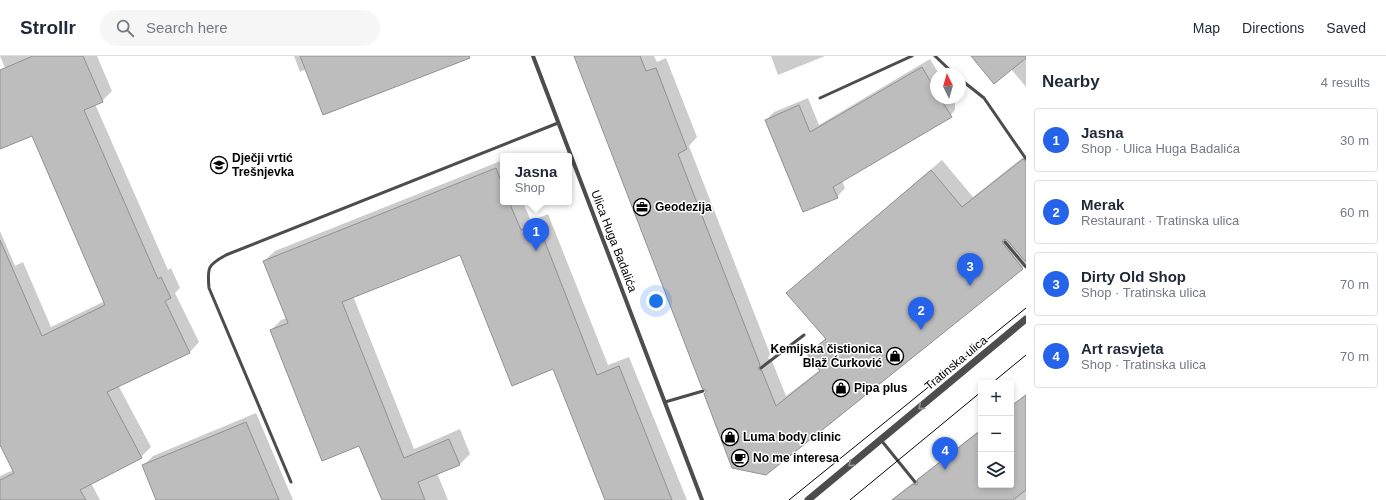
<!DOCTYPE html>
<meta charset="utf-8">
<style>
:root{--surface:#fff;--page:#f6f6f7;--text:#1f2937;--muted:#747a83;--line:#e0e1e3;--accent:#2563eb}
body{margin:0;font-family:Arial,sans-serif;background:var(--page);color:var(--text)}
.controls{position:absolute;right:12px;bottom:12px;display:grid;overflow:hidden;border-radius:4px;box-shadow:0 2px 6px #0003}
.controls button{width:36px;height:36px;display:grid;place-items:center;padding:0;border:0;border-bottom:1px solid var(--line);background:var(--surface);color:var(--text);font:20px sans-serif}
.compass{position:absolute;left:930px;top:12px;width:36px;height:36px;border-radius:50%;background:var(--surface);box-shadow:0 2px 6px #0003;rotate:355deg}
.you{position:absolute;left:656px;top:245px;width:14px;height:14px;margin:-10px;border:3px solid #fff;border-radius:50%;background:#1a73e8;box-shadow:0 0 0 6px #1a73e833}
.badge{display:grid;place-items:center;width:26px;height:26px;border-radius:50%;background:var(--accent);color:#fff;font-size:13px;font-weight:700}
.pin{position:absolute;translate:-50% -33px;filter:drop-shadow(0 1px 2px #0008)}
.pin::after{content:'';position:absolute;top:21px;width:14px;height:12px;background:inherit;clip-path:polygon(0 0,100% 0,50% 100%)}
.popup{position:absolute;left:500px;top:97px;width:72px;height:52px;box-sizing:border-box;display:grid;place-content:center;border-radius:4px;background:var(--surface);filter:drop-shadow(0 1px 3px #0005);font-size:13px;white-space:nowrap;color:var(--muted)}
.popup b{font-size:15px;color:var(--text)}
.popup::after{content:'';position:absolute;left:50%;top:100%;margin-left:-8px;border:8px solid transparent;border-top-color:var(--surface)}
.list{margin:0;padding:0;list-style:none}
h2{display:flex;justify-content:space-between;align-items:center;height:52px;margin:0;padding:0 16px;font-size:17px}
h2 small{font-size:13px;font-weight:400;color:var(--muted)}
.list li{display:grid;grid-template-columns:26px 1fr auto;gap:12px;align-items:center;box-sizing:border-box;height:64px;margin:0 8px 8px;padding:0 8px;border:1px solid var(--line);border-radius:4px}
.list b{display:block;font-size:15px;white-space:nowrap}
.list p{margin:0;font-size:13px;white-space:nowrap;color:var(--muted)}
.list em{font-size:13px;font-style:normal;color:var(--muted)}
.icon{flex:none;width:22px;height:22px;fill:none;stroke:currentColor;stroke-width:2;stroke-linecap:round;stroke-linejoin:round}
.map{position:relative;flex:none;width:1026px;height:444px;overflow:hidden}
header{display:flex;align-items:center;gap:24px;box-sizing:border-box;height:56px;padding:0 20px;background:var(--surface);border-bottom:1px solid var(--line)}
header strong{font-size:19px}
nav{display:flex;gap:22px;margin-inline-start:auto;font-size:14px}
.search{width:280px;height:36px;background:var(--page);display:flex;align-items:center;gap:10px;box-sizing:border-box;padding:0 14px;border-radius:22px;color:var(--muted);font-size:15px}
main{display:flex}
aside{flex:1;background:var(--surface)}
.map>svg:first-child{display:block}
</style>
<header>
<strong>Strollr</strong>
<div class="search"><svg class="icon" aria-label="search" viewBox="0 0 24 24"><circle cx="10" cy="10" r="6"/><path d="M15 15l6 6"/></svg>Search here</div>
<nav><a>Map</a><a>Directions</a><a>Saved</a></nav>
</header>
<main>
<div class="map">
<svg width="1026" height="444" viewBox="0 0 1026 444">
<rect width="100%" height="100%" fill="#fff"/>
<path fill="#0003" d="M 0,0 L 97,0 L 112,35 L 102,45 L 95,48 L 168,214 L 171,212 L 180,232 L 175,237 L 199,286 L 190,296 L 118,329 L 151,391 L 141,401 L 91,427 L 100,444 L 0,444 L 0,420 L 13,414 L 0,386 L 0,175 L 15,210 L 23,206 L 51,271 L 105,245 L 32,79 L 0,92 L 0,28 L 10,24 Z
M 294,0 L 462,0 L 306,13 L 300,16 Z
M 574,0 L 654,0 L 657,6 L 666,2 L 697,81 L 689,90 L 767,290 L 770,298 L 768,302 L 772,305 L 786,340 L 820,314 L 808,298 L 826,282 L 787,237 L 798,227 L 942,104 L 973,141 L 1026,99 L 1026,209 L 765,418 L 707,336 L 707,333 Z
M 771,0 L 825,0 L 778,19 Z
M 972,0 L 1026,0 L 1026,31 L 1011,13 Z
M 930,3 L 939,18 L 936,18 L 936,42 L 953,42 L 955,45 L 955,54 L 947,63 L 842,125 L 845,132 L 837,141 L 766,64 L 774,56 L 808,42 L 819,69 Z
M 503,104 L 503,146 L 523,146 L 531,165 L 548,158 L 608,309 L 629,301 L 687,444 L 606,444 L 553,312 L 461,197 L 353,240 L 414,393 L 460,373 L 470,398 L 460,408 L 437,417 L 448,444 L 383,444 L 359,389 L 271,274 L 281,264 L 287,262 L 264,205 L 275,195 Z
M 1026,338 L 1026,444 L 891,444 L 981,373 L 981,429 L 1011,429 L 1011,350 Z
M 256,357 L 293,444 L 157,444 L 143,410 L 153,400 Z"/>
<path fill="#bdbdbd" stroke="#919191" d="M 33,0 L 83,0 L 103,46 L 84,54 L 158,223 L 161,221 L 171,242 L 165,245 L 190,297 L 107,336 L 142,402 L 80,434 L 86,444 L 0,444 L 0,424 L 14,417 L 0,389 L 0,184 L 42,280 L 105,249 L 32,80 L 0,93 L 0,14 Z
M 300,0 L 469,0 L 470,2 L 323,59 Z
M 574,0 L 640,0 L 646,15 L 656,12 L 687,93 L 678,98 L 757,301 L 760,309 L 758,313 L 762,315 L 776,350 L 820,315 L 807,298 L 826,283 L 786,237 L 931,114 L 962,151 L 1023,103 L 1026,106 L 1026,206 L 1007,184 L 1004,183 L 1002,186 L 1023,213 L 766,419 L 732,412 L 704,338 L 706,336 L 706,334 L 702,332 Z
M 971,0 L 1026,0 L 1026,2 L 994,28 Z
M 922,11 L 936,35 L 936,42 L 940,42 L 952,61 L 833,131 L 838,142 L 803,156 L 765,64 L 799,49 L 810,76 Z
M 496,112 L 503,130 L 503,146 L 509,146 L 521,174 L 538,168 L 597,319 L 619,310 L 672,444 L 605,444 L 553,313 L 512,330 L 460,199 L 342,246 L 404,402 L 449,383 L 460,409 L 418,426 L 425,444 L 382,444 L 359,390 L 322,405 L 270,274 L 288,267 L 263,205 Z
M 1026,339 L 1026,434 L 1013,444 L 892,444 L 913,428 L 917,429 L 918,427 L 917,424 L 981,374 L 981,429 L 1011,429 L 1011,350 Z
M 246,366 L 279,444 L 156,444 L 142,409 Z"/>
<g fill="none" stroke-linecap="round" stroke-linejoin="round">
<path stroke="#4d4d4d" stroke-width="3" d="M 935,0 L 954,18
M 960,23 L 984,42 L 1026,103
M 820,42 L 912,0
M 1005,186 L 1026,211
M 761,312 L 804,279
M 665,346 L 703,335
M 881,384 L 915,426
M 291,426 L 209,232 C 207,211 208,209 226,199 L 558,67"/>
<path stroke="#4d4d4d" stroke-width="4" d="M 533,0 L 702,444"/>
<path stroke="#4d4d4d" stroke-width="7" d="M 808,444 L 1026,263"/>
<path stroke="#000" stroke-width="1" d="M 992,327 L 1026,299
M 789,444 L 1026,252
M 850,444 L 981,336"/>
</g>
<defs><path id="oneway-chevron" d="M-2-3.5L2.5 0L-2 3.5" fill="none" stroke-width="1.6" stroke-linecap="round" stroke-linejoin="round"/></defs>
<g stroke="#949494">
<use href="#oneway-chevron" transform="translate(921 351) rotate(140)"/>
<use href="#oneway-chevron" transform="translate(851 408) rotate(140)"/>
</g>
<defs>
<g id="school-ring" transform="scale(0.9)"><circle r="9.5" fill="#fff" stroke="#000" stroke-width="1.5"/><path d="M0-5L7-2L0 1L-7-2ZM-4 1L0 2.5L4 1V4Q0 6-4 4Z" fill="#000"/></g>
<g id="office-ring" transform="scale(0.9)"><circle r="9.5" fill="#fff" stroke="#000" stroke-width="1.5"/><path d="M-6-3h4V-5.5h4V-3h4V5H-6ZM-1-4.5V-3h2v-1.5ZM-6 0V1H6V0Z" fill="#000"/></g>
<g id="shop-ring" transform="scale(0.9)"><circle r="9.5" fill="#fff" stroke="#000" stroke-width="1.5"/><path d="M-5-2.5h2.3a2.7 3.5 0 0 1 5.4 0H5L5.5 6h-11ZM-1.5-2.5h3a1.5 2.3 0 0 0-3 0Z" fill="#000"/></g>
<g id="cafe-ring" transform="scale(0.9)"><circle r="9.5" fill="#fff" stroke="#000" stroke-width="1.5"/><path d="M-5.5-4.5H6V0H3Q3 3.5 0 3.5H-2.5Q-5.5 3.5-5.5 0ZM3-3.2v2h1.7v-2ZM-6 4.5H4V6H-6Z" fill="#000"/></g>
</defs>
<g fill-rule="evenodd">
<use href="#school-ring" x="219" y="109"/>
<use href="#office-ring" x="642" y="151"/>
<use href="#shop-ring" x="895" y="300"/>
<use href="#shop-ring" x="841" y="332"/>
<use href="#shop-ring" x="730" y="381"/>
<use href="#cafe-ring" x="740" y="402"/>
</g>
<g text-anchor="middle" stroke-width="3" stroke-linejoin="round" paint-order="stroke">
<g font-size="12" font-weight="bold" fill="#000" stroke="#fff" text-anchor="start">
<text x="232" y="106">Dječji vrtić<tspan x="232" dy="14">Trešnjevka</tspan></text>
<text x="655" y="155">Geodezija</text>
<text x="882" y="297" text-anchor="end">Kemijska čistionica<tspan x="882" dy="14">Blaž Ćurković</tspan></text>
<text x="854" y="336">Pipa plus</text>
<text x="743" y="385">Luma body clinic</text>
<text x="753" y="406">No me interesa</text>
</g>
<g font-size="12" fill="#000" stroke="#fff">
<text transform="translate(614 185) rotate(69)" y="4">Ulica Huga Badalića</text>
<text transform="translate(956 307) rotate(-40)" y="4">Tratinska ulica</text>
</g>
</g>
</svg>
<div class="controls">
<button>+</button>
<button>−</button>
<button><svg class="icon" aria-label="layers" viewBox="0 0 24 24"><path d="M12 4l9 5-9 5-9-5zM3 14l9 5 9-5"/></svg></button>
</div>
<svg class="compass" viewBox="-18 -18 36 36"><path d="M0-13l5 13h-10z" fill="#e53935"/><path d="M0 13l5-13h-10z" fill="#747a83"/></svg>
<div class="you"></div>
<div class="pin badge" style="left:536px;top:195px">1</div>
<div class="popup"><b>Jasna</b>Shop</div>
<div class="pin badge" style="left:921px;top:274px">2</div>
<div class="pin badge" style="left:970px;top:230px">3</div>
<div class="pin badge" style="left:945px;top:414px">4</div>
</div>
<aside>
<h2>Nearby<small>4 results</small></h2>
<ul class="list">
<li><span class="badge">1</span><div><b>Jasna</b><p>Shop · Ulica Huga Badalića</p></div><em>30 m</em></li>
<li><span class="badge">2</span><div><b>Merak</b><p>Restaurant · Tratinska ulica</p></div><em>60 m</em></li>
<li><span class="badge">3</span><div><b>Dirty Old Shop</b><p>Shop · Tratinska ulica</p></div><em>70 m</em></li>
<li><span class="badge">4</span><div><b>Art rasvjeta</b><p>Shop · Tratinska ulica</p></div><em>70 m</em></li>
</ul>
</aside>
</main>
